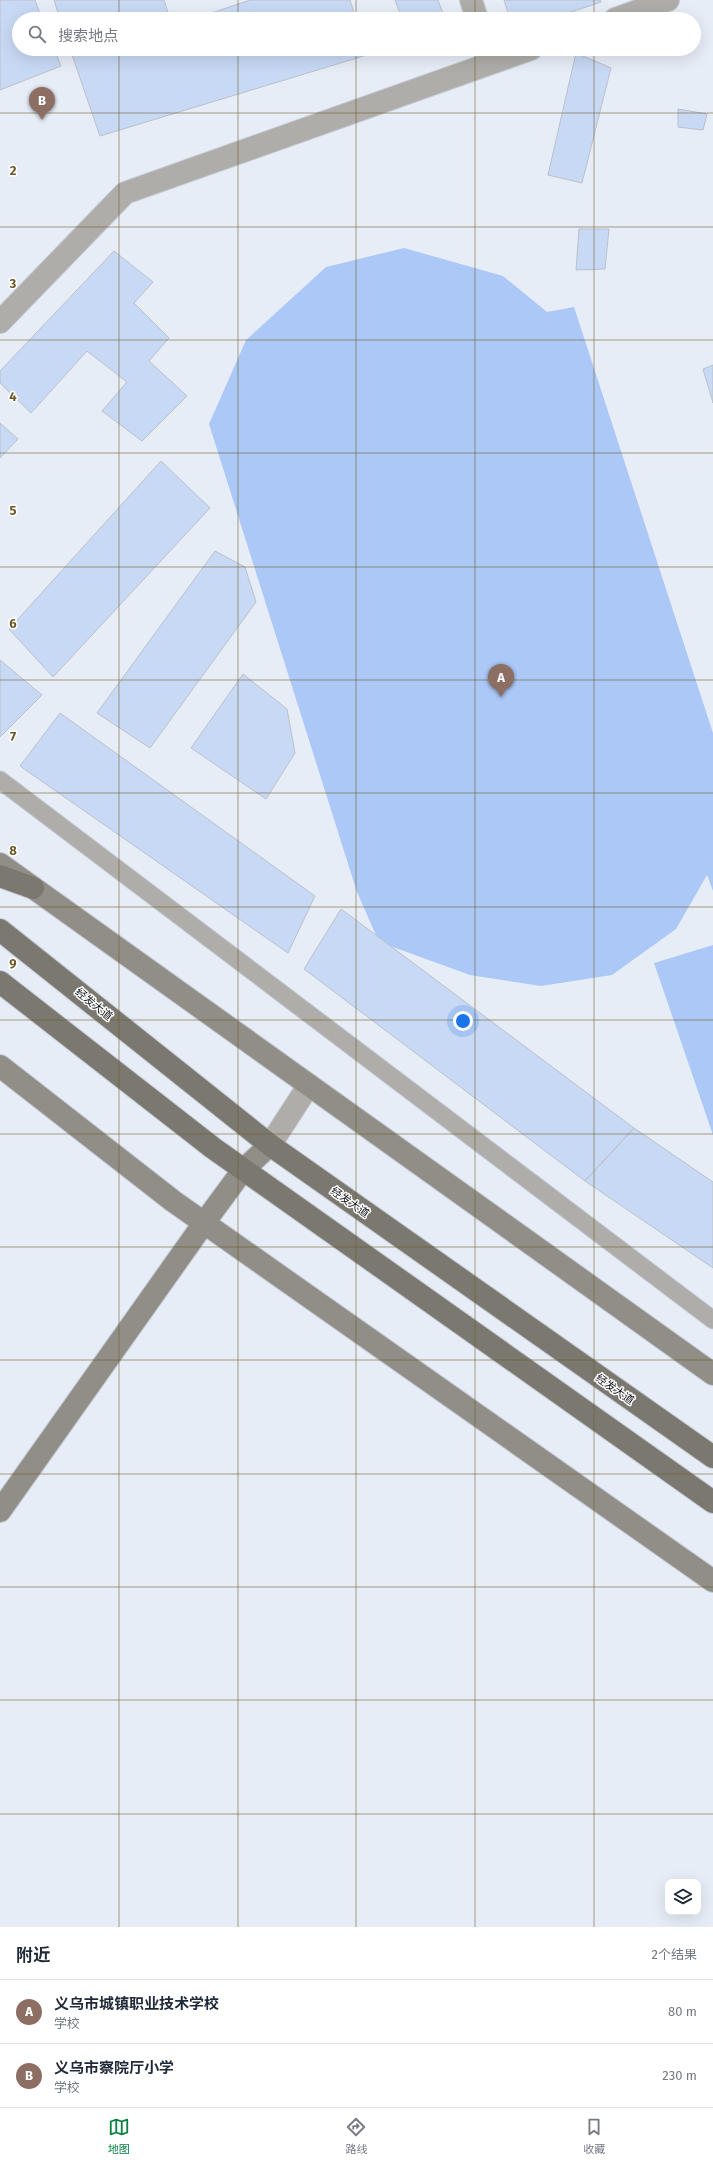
<!DOCTYPE html>
<html lang="zh">
<meta charset="utf-8">
<style>
:root{--surface:#fff;--page:#f2f2f3;--text:#1f2937;--muted:#747a83;--line:#e0e1e3;--accent:#0b8043}
body{margin:0;font-family:"Fira Sans","Noto Sans SC",sans-serif;background:var(--page);color:var(--text)}
.controls{position:absolute;right:12px;bottom:12px;display:grid;overflow:hidden;border-radius:8px;box-shadow:0 4px 16px #0002}
.controls button{width:36px;height:36px;display:grid;place-items:center;padding:0;border:0;border-bottom:1px solid var(--line);background:var(--surface);color:var(--text);font:20px sans-serif}
.you{position:absolute;left:463px;top:1021px;width:14px;height:14px;margin:-10px;border:3px solid #fff;border-radius:50%;background:#1a73e8;box-shadow:0 0 0 6px #1a73e833}
.badge{display:grid;place-items:center;width:26px;height:26px;border-radius:50%;background:var(--accent);color:#fff;font-size:13px;font-weight:700}
.pin{position:absolute;translate:-50% -33px;filter:drop-shadow(0 1px 2px #0008)}
.pin::after{content:'';position:absolute;top:21px;width:14px;height:12px;background:inherit;clip-path:polygon(0 0,100% 0,50% 100%)}
.list{margin:0;padding:0;list-style:none}
h2{display:flex;justify-content:space-between;align-items:center;height:52px;margin:0;padding:0 16px;font-size:17px}
h2 small{font-size:13px;font-weight:400;color:var(--muted)}
.list li{display:grid;grid-template-columns:26px 1fr auto;gap:12px;align-items:center;box-sizing:border-box;height:64px;padding:0 16px;border-top:1px solid var(--line)}
.list b{display:block;font-size:15px;white-space:nowrap}
.list p{margin:0;font-size:13px;white-space:nowrap;color:var(--muted)}
.list em{font-size:13px;font-style:normal;color:var(--muted)}
.icon{flex:none;width:22px;height:22px;fill:none;stroke:currentColor;stroke-width:2;stroke-linecap:round;stroke-linejoin:round}
.map{position:relative;flex:none;width:713px;height:1927px;overflow:hidden}
.search{position:absolute;background:var(--surface);box-shadow:0 4px 16px #0002;left:12px;right:12px;top:12px;height:44px;display:flex;align-items:center;gap:10px;box-sizing:border-box;padding:0 14px;border-radius:22px;color:var(--muted);font-size:15px}
.sheet{height:180px;background:var(--surface)}
nav{display:flex;justify-content:space-around;align-items:center;box-sizing:border-box;height:56px;border-top:1px solid var(--line);background:var(--surface);font-size:11px;color:var(--muted)}
nav a{display:grid;justify-items:center;gap:2px}
nav .on{color:var(--accent)}
.map>svg:first-child{display:block}
</style>
<div class="map">
<svg width="713" height="1927" viewBox="0 0 713 1927">
<rect width="100%" height="100%" fill="#e7edf7"/>
<path fill="#acc8f6" d="M 404,248 L 503,276 L 547,312 L 574,307 L 713,733 L 713,891 L 707,875 L 676,929 L 612,975 L 541,986 L 470,975 L 379,942 L 357,892 L 209,424 L 246,340 L 326,267 Z
M 713,945 L 713,1135 L 654,963 Z"/>
<path fill="#c8d9f5" stroke="#bbc0c9" d="M 0,0 L 35,0 L 42,19 L 19,19 L 19,49 L 54,49 L 61,66 L 0,90 Z
M 54,0 L 164,0 L 170,19 L 60,19 Z
M 250,0 L 350,0 L 356,19 L 194,19 Z
M 395,0 L 438,0 L 445,19 L 402,19 Z
M 504,0 L 600,0 L 601,2 L 550,19 L 510,19 Z
M 70,49 L 365,49 L 367,55 L 100,136 Z
M 576,53 L 611,68 L 582,183 L 548,175 Z
M 678,109 L 707,114 L 703,130 L 678,127 Z
M 579,229 L 609,229 L 605,269 L 576,270 Z
M 114,251 L 153,282 L 134,303 L 169,338 L 149,361 L 187,396 L 142,441 L 102,411 L 127,382 L 87,351 L 31,413 L 0,383 L 0,371 Z
M 713,365 L 713,403 L 703,369 Z
M 0,423 L 18,439 L 0,458 Z
M 161,461 L 210,508 L 53,677 L 9,629 Z
M 215,551 L 245,567 L 256,602 L 150,748 L 97,713 Z
M 0,660 L 42,695 L 0,737 Z
M 243,674 L 287,709 L 295,753 L 266,799 L 191,748 Z
M 60,713 L 315,896 L 288,953 L 20,766 Z
M 341,909 L 634,1128 L 585,1181 L 304,969 Z
M 634,1128 L 713,1182 L 713,1268 L 585,1181 Z"/>
<g fill="none" stroke-linecap="round" stroke-linejoin="round">
<g stroke="#c4cad3" stroke-width="19">
<path id="lane" d="M 0,780 L 713,1320"/>
</g>
<g stroke="#c4cad3" stroke-width="24">
<path id="street" d="M 471,0 L 477,19
M 615,19 L 668,0
M 0,322 L 125,193 L 531,49
M 270,1145 L 309,1085"/>
</g>
<g stroke="#c4cad3" stroke-width="24">
<path id="secondary" d="M 0,864 L 713,1374
M 0,1066 L 173,1201 L 713,1581
M 0,1511 L 204,1223 L 243,1170 L 270,1145"/>
</g>
<g stroke="#c4cad3" stroke-width="24">
<path id="primary" d="M 0,876 L 33,888
M 0,930 L 270,1145 L 713,1457
M 0,982 L 213,1148 L 713,1502"/>
</g>
<use href="#lane" stroke="#afada9" stroke-width="17"/>
<use href="#street" stroke="#afada9" stroke-width="22"/>
<use href="#secondary" stroke="#918e88" stroke-width="22"/>
<use href="#primary" stroke="#7b7870" stroke-width="22"/>
</g>
<path fill="none" stroke="#6c5927" stroke-width="1" stroke-opacity="0.55" d="M 119,0 L 119,19M 238,0 L 238,19M 356,0 L 356,19M 475,0 L 475,19M 594,0 L 594,19M 119,49 L 119,1927M 238,49 L 238,1927M 356,49 L 356,1927M 475,49 L 475,1927M 594,49 L 594,1927M 0,113 L 713,113M 0,227 L 713,227M 0,340 L 713,340M 0,453 L 713,453M 0,567 L 713,567M 0,680 L 713,680M 0,793 L 713,793M 0,907 L 713,907M 0,1020 L 713,1020M 0,1134 L 713,1134M 0,1247 L 713,1247M 0,1360 L 713,1360M 0,1474 L 713,1474M 0,1587 L 713,1587M 0,1700 L 713,1700M 0,1814 L 713,1814"/>
<g text-anchor="middle" stroke-width="3" stroke-linejoin="round" paint-order="stroke">
<g font-size="11" fill="#0f1114" stroke="#fff">
<text transform="translate(94 1004) rotate(39)" y="4">经发大道</text>
<text transform="translate(350 1202) rotate(35)" y="4">经发大道</text>
<text transform="translate(615 1389) rotate(35)" y="4">经发大道</text>
</g>
</g>
<g font-size="13" text-anchor="middle" font-weight="bold" fill="#6c5927" stroke="#fff" stroke-width="3" stroke-linejoin="round" paint-order="stroke">
<text x="13" y="175">2</text>
<text x="13" y="288">3</text>
<text x="13" y="401">4</text>
<text x="13" y="515">5</text>
<text x="13" y="628">6</text>
<text x="13" y="741">7</text>
<text x="13" y="855">8</text>
<text x="13" y="968">9</text>
</g>
</svg>
<div class="controls">
<button><svg class="icon" aria-label="layers" viewBox="0 0 24 24"><path d="M12 4l9 5-9 5-9-5zM3 14l9 5 9-5"/></svg></button>
</div>
<div class="you"></div>
<div class="pin badge" style="left:501px;top:697px;background:#8d6e63">A</div>
<div class="pin badge" style="left:42px;top:120px;background:#8d6e63">B</div>
<div class="search"><svg class="icon" aria-label="search" viewBox="0 0 24 24"><circle cx="10" cy="10" r="6"/><path d="M15 15l6 6"/></svg>搜索地点</div>
</div>
<section class="sheet">
<h2>附近<small>2个结果</small></h2>
<ul class="list">
<li><span class="badge" style="background:#8d6e63">A</span><div><b>义乌市城镇职业技术学校</b><p>学校</p></div><em>80 m</em></li>
<li><span class="badge" style="background:#8d6e63">B</span><div><b>义乌市察院厅小学</b><p>学校</p></div><em>230 m</em></li>
</ul>
</section>
<nav>
<a class="on"><svg class="icon" aria-label="map" viewBox="0 0 24 24"><path d="M3 6l6-2 6 2 6-2v14l-6 2-6-2-6 2zM9 4v14M15 6v14"/></svg>地图</a>
<a><svg class="icon" aria-label="directions" viewBox="0 0 24 24"><path d="M12 3l9 9-9 9-9-9zM9 14v-3h6M13 9l2 2-2 2"/></svg>路线</a>
<a><svg class="icon" aria-label="saved" viewBox="0 0 24 24"><path d="M7 4h10v16l-5-4-5 4z"/></svg>收藏</a>
</nav>
